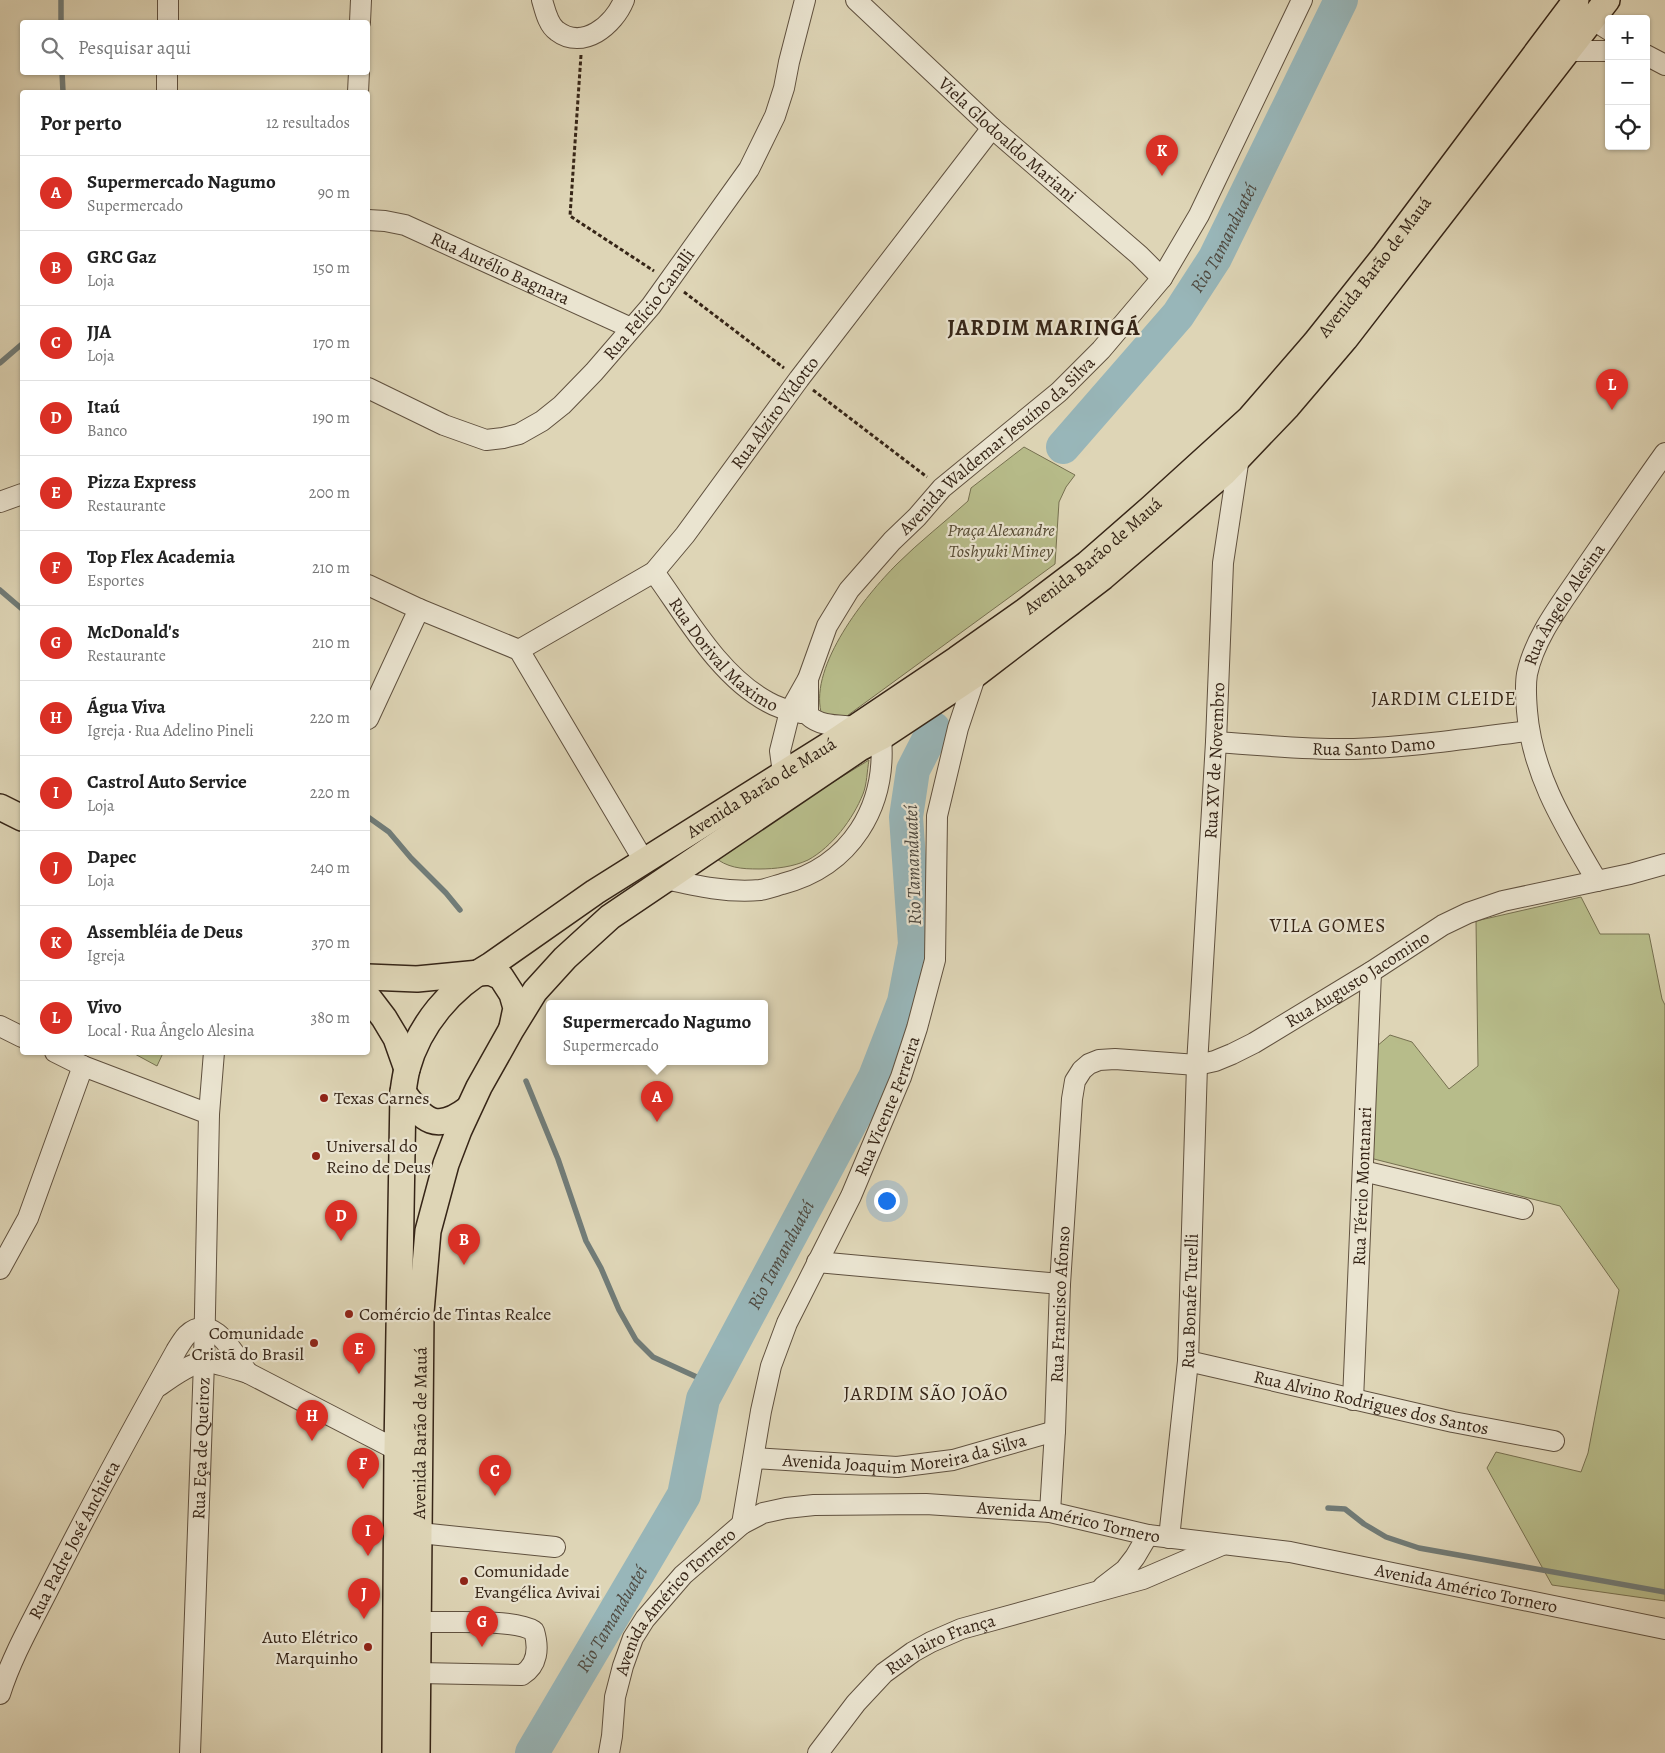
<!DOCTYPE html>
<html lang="pt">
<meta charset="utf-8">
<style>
:root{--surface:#fff;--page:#f6f6f6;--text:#222;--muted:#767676;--line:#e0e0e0;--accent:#d93025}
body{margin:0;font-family:Alegreya,serif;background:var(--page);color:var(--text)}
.controls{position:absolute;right:15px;top:15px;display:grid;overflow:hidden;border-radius:5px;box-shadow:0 1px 4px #0004}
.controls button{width:45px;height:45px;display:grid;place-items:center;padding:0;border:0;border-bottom:1px solid var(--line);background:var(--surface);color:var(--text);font:25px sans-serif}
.you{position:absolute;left:886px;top:1200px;width:18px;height:18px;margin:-12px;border:4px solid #fff;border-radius:50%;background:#1a73e8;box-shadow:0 0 0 8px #1a73e833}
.badge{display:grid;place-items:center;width:32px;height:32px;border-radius:50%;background:var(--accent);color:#fff;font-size:16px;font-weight:700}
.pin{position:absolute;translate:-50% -41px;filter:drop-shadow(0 1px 2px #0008)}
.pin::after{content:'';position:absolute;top:26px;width:18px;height:15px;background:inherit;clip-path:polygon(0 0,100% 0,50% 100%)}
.popup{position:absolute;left:546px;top:1000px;width:222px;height:65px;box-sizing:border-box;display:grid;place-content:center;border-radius:5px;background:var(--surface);filter:drop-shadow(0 1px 4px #0005);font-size:16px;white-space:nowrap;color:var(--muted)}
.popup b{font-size:19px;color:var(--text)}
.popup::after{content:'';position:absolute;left:50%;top:100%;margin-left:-10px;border:10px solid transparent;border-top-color:var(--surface)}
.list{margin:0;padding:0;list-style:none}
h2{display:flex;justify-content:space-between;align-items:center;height:65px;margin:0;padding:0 20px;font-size:21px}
h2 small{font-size:16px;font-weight:400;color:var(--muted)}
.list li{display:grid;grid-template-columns:32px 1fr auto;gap:15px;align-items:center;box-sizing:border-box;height:75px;padding:0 20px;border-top:1px solid var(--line)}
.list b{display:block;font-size:19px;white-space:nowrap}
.list p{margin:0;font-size:16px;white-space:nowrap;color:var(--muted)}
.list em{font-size:16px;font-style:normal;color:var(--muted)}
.icon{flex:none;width:28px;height:28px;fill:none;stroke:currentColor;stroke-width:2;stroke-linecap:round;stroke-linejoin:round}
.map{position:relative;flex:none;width:1665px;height:1753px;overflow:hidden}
.search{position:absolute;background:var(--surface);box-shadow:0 1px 4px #0004;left:20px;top:20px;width:350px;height:55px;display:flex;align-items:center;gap:12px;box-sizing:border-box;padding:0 18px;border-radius:5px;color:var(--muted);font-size:19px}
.panel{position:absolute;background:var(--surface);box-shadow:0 1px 4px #0004;left:20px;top:90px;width:350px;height:965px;border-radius:5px}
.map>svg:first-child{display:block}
</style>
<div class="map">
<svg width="1665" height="1753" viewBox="0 0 1665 1753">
<rect width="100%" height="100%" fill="#ded5b6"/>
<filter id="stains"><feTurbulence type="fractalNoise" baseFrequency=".004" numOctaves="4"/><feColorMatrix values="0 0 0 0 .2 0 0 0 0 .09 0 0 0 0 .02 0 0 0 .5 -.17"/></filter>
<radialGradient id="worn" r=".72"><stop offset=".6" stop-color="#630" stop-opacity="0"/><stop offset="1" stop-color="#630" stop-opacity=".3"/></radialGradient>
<path fill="#b7bc8a" stroke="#767050" d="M 1024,447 L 1075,475 L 1066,487 L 1059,502 L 1055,564 L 840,721 L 821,712 C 810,665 865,596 897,564 C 919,542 945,522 968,501 L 971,488 Z
M 869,760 C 867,771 867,784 863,794 C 853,819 832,847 808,860 C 793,867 775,869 759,869 C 741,869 727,868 713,856 Z
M 1581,897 L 1600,934 L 1649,934 L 1662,999 L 1665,1005 L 1665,1601 L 1552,1585 L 1487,1468 L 1496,1452 L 1581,1472 L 1588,1453 L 1619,1290 L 1560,1206 L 1370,1158 L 1370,1052 L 1390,1035 L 1412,1042 L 1449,1089 L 1478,1066 L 1476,921 Z
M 133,1053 L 163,1053 L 157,1066 Z"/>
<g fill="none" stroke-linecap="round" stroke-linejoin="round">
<path stroke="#717c78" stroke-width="5.5" d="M 61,22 L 61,0
M 62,72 L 63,92
M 0,363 L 22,344
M 0,590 L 22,609
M 368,817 L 389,832 L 411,858 L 446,893 L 460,910
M 526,1081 L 558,1159 L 586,1241 L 601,1268 L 619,1310 L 636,1340 L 653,1357 L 712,1384
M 1328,1508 L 1345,1509 L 1364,1524 L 1386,1537 L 1419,1548 L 1665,1592"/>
<g stroke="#98b6b9" stroke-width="34">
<path id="s1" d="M 1063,447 L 1178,315 L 1215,258 L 1341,0"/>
<path id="s2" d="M 532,1753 L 684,1495 L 703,1399 L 875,1077 L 904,1002 L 915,944 L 906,817 L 913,770 L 934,729"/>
</g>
<g stroke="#60513f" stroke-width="22">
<g id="minor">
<path d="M 542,0 C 545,10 548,25 557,31 C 583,51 614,25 624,0"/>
<path id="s3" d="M 856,0 L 992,128 L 1139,255 L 1162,278"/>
<path d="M 1581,12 L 1609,30"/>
<path d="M 168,22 L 168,0"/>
<path d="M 360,22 L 361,0"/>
<path d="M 1569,51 L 1609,51"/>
<path d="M 1646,55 L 1665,65"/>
<path d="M 167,92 L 167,72"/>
<path d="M 358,92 L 359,72"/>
<path id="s4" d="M 368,220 L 385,221 L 405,225 L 631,328"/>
<path id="s5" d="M 368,388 L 444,425 L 486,440 L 503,438 L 519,434 L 542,421 L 562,405 L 594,372 L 651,306 L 749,169 L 775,116 L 784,88 L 789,62 L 805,0"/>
<path d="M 0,502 L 22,494"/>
<path id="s6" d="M 654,572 C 686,616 719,676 768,702 C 778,708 790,711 801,713"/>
<path d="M 368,585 L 419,609 L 519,650 L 644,861"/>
<path id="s7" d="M 519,650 L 654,572 L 685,535 L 799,379 L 992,128"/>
<path d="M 368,719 L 419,609"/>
<path id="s8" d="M 1216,742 C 1262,745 1308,750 1354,749 C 1412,747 1470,738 1528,731"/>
<path id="s9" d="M 783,773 L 780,751 L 790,711 L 808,679 L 827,626 L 849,590 L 892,541 L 917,517 L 942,488 L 1059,392 L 1101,350 L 1162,278 L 1199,215 L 1302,0"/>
<path d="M 666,879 C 697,886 728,893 760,890 C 767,889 775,886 782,884 C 851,866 887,807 881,737 C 861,718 828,734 808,715 L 808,679"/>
<path id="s10" d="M 1597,881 C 1566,828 1532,775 1527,711 C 1526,699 1525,686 1527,674 C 1535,636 1562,603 1583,571 C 1610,532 1637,492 1665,453"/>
<path d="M 0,1026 L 22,1037"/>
<path d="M 55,1052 L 83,1066 L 209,1114"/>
<path d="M 1363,1171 L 1523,1209"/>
<path d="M 817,1262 L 1060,1284"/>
<path d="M 0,1269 L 28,1218 L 83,1066"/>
<path id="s11" d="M 1188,1361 L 1453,1422 L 1554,1441"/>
<path d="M 159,1386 C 170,1378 189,1364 203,1362 C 212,1361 238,1370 248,1373 L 397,1450"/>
<path id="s12" d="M 1353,1400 L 1371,972"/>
<path id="s13" d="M 754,1458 L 897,1467 L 953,1460 L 1055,1431"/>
<path id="s14" d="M 1050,1512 L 1055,1431 L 1060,1284 L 1072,1099 L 1075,1081 L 1082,1070 L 1089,1064 L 1099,1060 L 1115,1059 L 1197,1065 L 1215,1061 L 1232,1054 L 1254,1043 L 1371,972 L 1443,925 L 1468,913 L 1503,901 L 1630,874 L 1665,864"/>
<path id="s15" d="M 742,1524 L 761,1411 L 771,1366 L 787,1323 L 851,1196 L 901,1077 L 917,1028 L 935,960 L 937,816 L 958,728 L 976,674"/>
<path d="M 420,1533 L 555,1547"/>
<path id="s16" d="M 1169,1538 L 1188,1361 L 1197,1065 L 1216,742 L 1223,563 L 1239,457"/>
<path d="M 1103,1587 L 1125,1570 L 1135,1557 L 1148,1535"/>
<path d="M 418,1673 L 522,1675 C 538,1665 539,1648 534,1631 C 512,1618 446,1623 418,1622"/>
<path id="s17" d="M 0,1694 C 12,1656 33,1620 51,1584 C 91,1505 133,1428 176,1351 C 179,1346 183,1339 187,1335 C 213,1310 235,1356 248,1373"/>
<path id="s18" d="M 190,1753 L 204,1362 L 209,1114 L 214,1052"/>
<path id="s19" d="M 609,1753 L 612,1736 L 615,1697 L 623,1666 L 633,1638 L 645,1619 L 683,1575 L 742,1524 L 763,1513 L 786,1508 L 814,1505 L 926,1504 L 1050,1512 L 1148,1535 L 1290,1552 L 1665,1629"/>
<path id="s20" d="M 818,1753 L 856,1703 L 884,1673 L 913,1652 L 931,1642 L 961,1629 L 1143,1579 L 1222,1545"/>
</g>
</g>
<g stroke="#362517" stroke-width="28">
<g id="major">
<path d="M 0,807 L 22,818"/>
<path d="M 368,977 L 417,979 L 490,972 L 501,977 L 512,994 L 516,1008 L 512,1027"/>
<path d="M 368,997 L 384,1018 L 396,1038 L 407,1069"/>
<path d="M 403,1092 C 423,1121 436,1133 468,1109"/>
<path id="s21" d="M 395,1753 L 397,1450 L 403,1092 C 404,1085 405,1077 407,1069 C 419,1025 451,987 491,965 L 595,892 L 832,743 L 957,659 L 1025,611 L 1087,564 L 1151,508 L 1250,418 L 1315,343 L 1385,255 L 1576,0"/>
<path id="s22" d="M 417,1753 L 421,1312 L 428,1231 L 446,1164 L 459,1130 L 479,1087 L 511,1030 L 535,991 L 565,958 L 610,917 L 860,748 L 881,737 L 976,674 L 1103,577 L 1224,473 L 1288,406 L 1345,339 L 1607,0"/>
</g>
</g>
<path stroke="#362517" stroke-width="3" stroke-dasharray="4 2.5" stroke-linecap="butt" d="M 581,55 L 570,216 L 654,271
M 684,292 L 784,368
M 813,390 L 927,477"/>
<use href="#minor" stroke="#eae4d0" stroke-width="20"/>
<use href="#major" stroke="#ded5b6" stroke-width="25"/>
</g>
<g fill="#8f2418" stroke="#eae4d0" stroke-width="2">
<circle cx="324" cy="1098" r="5"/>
<circle cx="316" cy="1156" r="5"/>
<circle cx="349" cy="1314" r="5"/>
<circle cx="314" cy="1343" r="5"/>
<circle cx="464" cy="1581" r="5"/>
<circle cx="368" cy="1647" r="5"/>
</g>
<g text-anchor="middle" stroke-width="4.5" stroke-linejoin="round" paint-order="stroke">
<g font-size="18" fill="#362517" stroke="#eae4d0">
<text dy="6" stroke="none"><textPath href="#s3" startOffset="206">Viela Glodoaldo Mariani</textPath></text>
<text dy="6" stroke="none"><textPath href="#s21" startOffset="1955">Avenida Barão de Mauá</textPath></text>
<text dy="6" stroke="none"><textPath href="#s4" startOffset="142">Rua Aurélio Bagnara</textPath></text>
<text dy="6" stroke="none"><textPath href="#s5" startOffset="348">Rua Felício Canalli</textPath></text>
<text dy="6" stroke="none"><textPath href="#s7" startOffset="356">Rua Alziro Vidotto</textPath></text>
<text dy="6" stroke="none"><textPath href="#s9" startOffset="406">Avenida Waldemar Jesuíno da Silva</textPath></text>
<text dy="6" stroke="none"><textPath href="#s21" startOffset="1550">Avenida Barão de Mauá</textPath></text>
<text dy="6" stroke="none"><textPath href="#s10" startOffset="302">Rua Ângelo Alesina</textPath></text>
<text dy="6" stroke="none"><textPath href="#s6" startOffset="109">Rua Dorival Maximo</textPath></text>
<text dy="6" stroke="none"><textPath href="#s8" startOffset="158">Rua Santo Damo</textPath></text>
<text dy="6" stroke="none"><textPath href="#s16" startOffset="779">Rua XV de Novembro</textPath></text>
<text dy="6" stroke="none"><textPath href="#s21" startOffset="1145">Avenida Barão de Mauá</textPath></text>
<text dy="6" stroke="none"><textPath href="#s14" startOffset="746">Rua Augusto Jacomino</textPath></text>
<text dy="6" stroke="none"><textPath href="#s15" startOffset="446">Rua Vicente Ferreira</textPath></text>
<text dy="6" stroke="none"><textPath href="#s12" startOffset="214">Rua Tércio Montanari</textPath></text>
<text dy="6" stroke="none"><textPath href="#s16" startOffset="238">Rua Bonafe Turelli</textPath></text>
<text dy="6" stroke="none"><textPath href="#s14" startOffset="208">Rua Francisco Afonso</textPath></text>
<text dy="6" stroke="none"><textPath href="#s11" startOffset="188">Rua Alvino Rodrigues dos Santos</textPath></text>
<text dy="6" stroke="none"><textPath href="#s22" startOffset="320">Avenida Barão de Mauá</textPath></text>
<text dy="6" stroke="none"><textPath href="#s18" startOffset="305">Rua Eça de Queiroz</textPath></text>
<text dy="6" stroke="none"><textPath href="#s13" startOffset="152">Avenida Joaquim Moreira da Silva</textPath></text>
<text dy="6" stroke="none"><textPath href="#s19" startOffset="608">Avenida Américo Tornero</textPath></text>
<text dy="6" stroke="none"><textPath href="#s17" startOffset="171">Rua Padre José Anchieta</textPath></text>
<text dy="6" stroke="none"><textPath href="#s19" startOffset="1012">Avenida Américo Tornero</textPath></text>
<text dy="6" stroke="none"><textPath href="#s19" startOffset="172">Avenida Américo Tornero</textPath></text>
<text dy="6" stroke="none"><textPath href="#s20" startOffset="168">Rua Jairo França</textPath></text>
</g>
<g font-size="18" font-style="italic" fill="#564b34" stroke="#eae4d0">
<text x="1001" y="536">Praça Alexandre<tspan x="1001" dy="21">Toshyuki Miney</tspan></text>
</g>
<g font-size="18" fill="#362517" stroke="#eae4d0" text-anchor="start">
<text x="334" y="1104">Texas Carnes</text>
<text x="326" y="1152">Universal do<tspan x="326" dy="21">Reino de Deus</tspan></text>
<text x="359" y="1320">Comércio de Tintas Realce</text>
<text x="304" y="1339" text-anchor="end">Comunidade<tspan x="304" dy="21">Cristã do Brasil</tspan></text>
<text x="474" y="1577">Comunidade<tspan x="474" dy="21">Evangélica Avivai</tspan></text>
<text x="358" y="1643" text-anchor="end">Auto Elétrico<tspan x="358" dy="21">Marquinho</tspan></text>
</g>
<g font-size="19" font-style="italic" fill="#4e4940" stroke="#eae4d0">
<text dy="7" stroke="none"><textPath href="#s1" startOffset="265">Rio Tamanduateí</textPath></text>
<text transform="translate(912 865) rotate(-92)" y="7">Rio Tamanduateí</text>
<text dy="7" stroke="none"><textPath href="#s2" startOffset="561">Rio Tamanduateí</textPath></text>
<text dy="7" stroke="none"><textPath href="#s2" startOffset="156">Rio Tamanduateí</textPath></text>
</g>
<g font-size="19" letter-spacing="1" fill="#362517" stroke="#eae4d0">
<text x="1444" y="705">JARDIM CLEIDE</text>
<text x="1328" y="932">VILA GOMES</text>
<text x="926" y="1400">JARDIM SÃO JOÃO</text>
</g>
<g font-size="22" font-weight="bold" letter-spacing="1" fill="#362517" stroke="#eae4d0">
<text x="1044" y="335">JARDIM MARINGÁ</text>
</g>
</g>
<rect width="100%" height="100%" filter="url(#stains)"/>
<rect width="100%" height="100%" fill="url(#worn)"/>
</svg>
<div class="controls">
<button>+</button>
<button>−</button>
<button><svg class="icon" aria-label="locate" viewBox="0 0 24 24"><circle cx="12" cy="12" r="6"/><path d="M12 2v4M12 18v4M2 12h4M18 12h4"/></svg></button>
</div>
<div class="you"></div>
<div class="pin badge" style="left:657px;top:1122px">A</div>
<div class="popup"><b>Supermercado Nagumo</b>Supermercado</div>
<div class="pin badge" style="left:464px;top:1265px">B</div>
<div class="pin badge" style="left:495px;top:1496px">C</div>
<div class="pin badge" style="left:341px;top:1241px">D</div>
<div class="pin badge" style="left:359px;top:1374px">E</div>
<div class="pin badge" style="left:363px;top:1489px">F</div>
<div class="pin badge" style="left:482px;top:1647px">G</div>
<div class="pin badge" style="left:312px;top:1441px">H</div>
<div class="pin badge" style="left:368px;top:1556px">I</div>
<div class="pin badge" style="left:364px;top:1619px">J</div>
<div class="pin badge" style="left:1162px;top:176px">K</div>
<div class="pin badge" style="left:1612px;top:410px">L</div>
<div class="search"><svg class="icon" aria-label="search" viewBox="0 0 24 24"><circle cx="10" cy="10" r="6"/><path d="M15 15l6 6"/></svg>Pesquisar aqui</div>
<section class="panel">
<h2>Por perto<small>12 resultados</small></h2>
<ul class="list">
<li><span class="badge">A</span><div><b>Supermercado Nagumo</b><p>Supermercado</p></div><em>90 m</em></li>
<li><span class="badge">B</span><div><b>GRC Gaz</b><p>Loja</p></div><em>150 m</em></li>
<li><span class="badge">C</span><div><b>JJA</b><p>Loja</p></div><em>170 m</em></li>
<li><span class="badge">D</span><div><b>Itaú</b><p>Banco</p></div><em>190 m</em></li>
<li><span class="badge">E</span><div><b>Pizza Express</b><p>Restaurante</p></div><em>200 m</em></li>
<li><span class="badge">F</span><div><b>Top Flex Academia</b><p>Esportes</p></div><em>210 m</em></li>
<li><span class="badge">G</span><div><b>McDonald's</b><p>Restaurante</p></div><em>210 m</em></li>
<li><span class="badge">H</span><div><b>Água Viva</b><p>Igreja · Rua Adelino Pineli</p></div><em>220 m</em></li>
<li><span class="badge">I</span><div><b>Castrol Auto Service</b><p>Loja</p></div><em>220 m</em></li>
<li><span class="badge">J</span><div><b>Dapec</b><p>Loja</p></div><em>240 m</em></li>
<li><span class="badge">K</span><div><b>Assembléia de Deus</b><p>Igreja</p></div><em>370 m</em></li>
<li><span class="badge">L</span><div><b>Vivo</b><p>Local · Rua Ângelo Alesina</p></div><em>380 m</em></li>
</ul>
</section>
</div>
